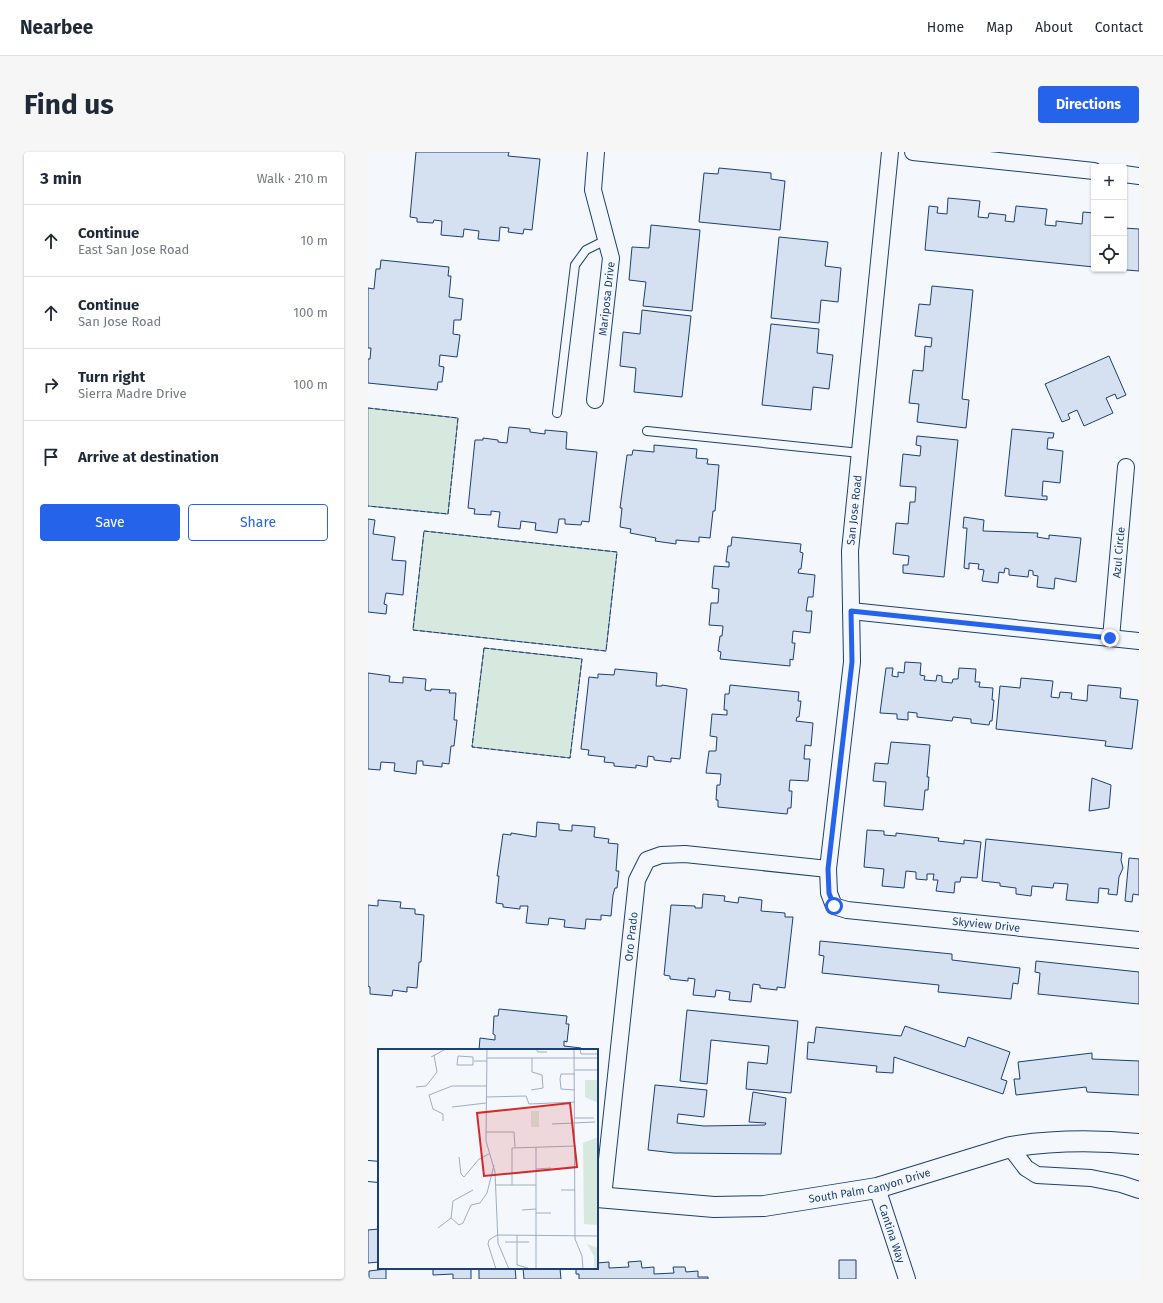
<!DOCTYPE html>
<meta charset="utf-8">
<style>
:root{--surface:#fff;--page:#f6f6f7;--text:#1f2937;--muted:#747a83;--line:#e0e1e3;--accent:#2563eb}
body{margin:0;font-family:"Fira Sans",sans-serif;background:var(--page);color:var(--text)}
.controls{position:absolute;right:12px;top:12px;display:grid;overflow:hidden;border-radius:4px;box-shadow:0 1px 3px #0004}
.controls button{width:36px;height:36px;display:grid;place-items:center;padding:0;border:0;border-bottom:1px solid var(--line);background:var(--surface);color:var(--text);font:20px sans-serif}
.stop{position:absolute;width:12px;height:12px;margin:-9px;border:3px solid #2563eb;border-radius:50%;background:#fff}
.stop.end{background:#2563eb;border-color:#fff;box-shadow:0 1px 4px #0008}
.list{margin:0;padding:0;list-style:none}
h2{display:flex;justify-content:space-between;align-items:center;height:52px;margin:0;padding:0 16px;font-size:17px}
h2 small{font-size:13px;font-weight:400;color:var(--muted)}
.list li{display:grid;grid-template-columns:26px 1fr auto;gap:12px;align-items:center;box-sizing:border-box;height:72px;padding:0 16px;border-top:1px solid var(--line)}
.list b{display:block;font-size:15px;white-space:nowrap}
.list p{margin:0;font-size:13px;white-space:nowrap;color:var(--muted)}
.list em{font-size:13px;font-style:normal;color:var(--muted)}
.actions{display:flex;gap:8px;padding:12px 16px}
.actions a{flex:1;padding:9px 0;border:1px solid var(--accent);border-radius:4px;text-align:center;font-size:14px;color:var(--accent)}
.actions .main{background:var(--accent);color:#fff}
.icon{flex:none;width:22px;height:22px;fill:none;stroke:currentColor;stroke-width:2;stroke-linecap:round;stroke-linejoin:round}
.map{position:relative;flex:none;width:771px;height:1127px;overflow:hidden;border-radius:4px}
header{display:flex;align-items:center;gap:24px;box-sizing:border-box;height:56px;padding:0 20px;background:var(--surface);border-bottom:1px solid var(--line)}
header strong{font-size:19px}
nav{display:flex;gap:22px;margin-inline-start:auto;font-size:14px}
.intro{display:flex;align-items:center;justify-content:space-between;box-sizing:border-box;height:96px;padding:0 24px}
h1{margin:0;font-size:28px}
.button{padding:10px 18px;border-radius:4px;background:var(--accent);color:#fff;font-size:14px;font-weight:700}
main{display:flex;gap:24px;padding:0 24px}
aside{flex:1;background:var(--surface);border-radius:4px;box-shadow:0 1px 3px #0004}
.map>svg:first-child{display:block}
</style>
<header>
<strong>Nearbee</strong>
<nav><a>Home</a><a>Map</a><a>About</a><a>Contact</a></nav>
</header>
<div class="intro"><h1>Find us</h1><a class="button">Directions</a></div>
<main>
<aside>
<h2>3 min<small>Walk · 210 m</small></h2>
<ul class="list">
<li><svg class="icon" aria-label="ahead" viewBox="0 0 24 24"><path d="M12 20V5M6 11l6-6 6 6"/></svg><div><b>Continue</b><p>East San Jose Road</p></div><em>10 m</em></li>
<li><svg class="icon" aria-label="ahead" viewBox="0 0 24 24"><path d="M12 20V5M6 11l6-6 6 6"/></svg><div><b>Continue</b><p>San Jose Road</p></div><em>100 m</em></li>
<li><svg class="icon" aria-label="right" viewBox="0 0 24 24"><path d="M7 20v-9h11M14 6l5 5-5 5"/></svg><div><b>Turn right</b><p>Sierra Madre Drive</p></div><em>100 m</em></li>
<li><svg class="icon" aria-label="arrive" viewBox="0 0 24 24"><path d="M6 21V4h12l-3 4 3 4H6"/></svg><div><b>Arrive at destination</b></div></li>
</ul>
<div class="actions"><a class="main">Save</a><a>Share</a></div>
</aside>
<div class="map">
<svg width="771" height="1127" viewBox="0 0 771 1127">
<rect width="100%" height="100%" fill="#f4f7fb"/>
<path fill="#d7e8df" stroke="#687fa3" d="M 0,256 L 90,266 L 80,362 L 0,354 Z
M 56,379 L 249,400 L 238,499 L 45,478 Z
M 116,496 L 214,507 L 202,606 L 104,595 Z"/>
<path fill="#d5e0f0" stroke="#1d3f73" d="M 48,0 L 141,0 L 140,4 L 172,7 L 164,78 L 156,77 L 155,82 L 140,80 L 141,76 L 132,75 L 131,89 L 110,87 L 111,79 L 96,77 L 95,85 L 73,83 L 74,69 L 66,68 L 65,71 L 49,70 L 49,66 L 42,65 Z
M 351,16 L 403,21 L 403,27 L 417,29 L 412,78 L 331,70 L 336,21 L 350,22 Z
M 580,46 L 612,49 L 610,65 L 620,66 L 621,61 L 638,63 L 637,69 L 646,70 L 648,54 L 679,57 L 677,73 L 688,74 L 688,69 L 714,72 L 715,60 L 726,61 L 726,115 L 557,98 L 561,54 L 570,55 L 569,61 L 579,62 Z
M 283,73 L 332,78 L 324,159 L 275,154 L 278,130 L 261,128 L 264,95 L 281,96 Z
M 756,76 L 771,77 L 771,119 L 746,117 L 756,117 Z
M 411,85 L 460,90 L 457,114 L 473,116 L 470,150 L 453,148 L 451,171 L 403,166 Z
M 13,108 L 81,115 L 80,124 L 83,124 L 81,145 L 95,147 L 93,168 L 86,168 L 85,182 L 92,183 L 89,205 L 72,203 L 71,214 L 76,215 L 74,230 L 70,230 L 69,238 L 0,231 L 0,207 L 2,207 L 3,196 L 0,196 L 0,136 L 6,137 L 8,117 L 12,117 Z
M 564,134 L 605,138 L 594,247 L 601,248 L 598,276 L 549,270 L 551,252 L 541,251 L 545,218 L 555,219 L 557,194 L 563,195 L 564,186 L 547,184 L 551,152 L 562,153 Z
M 274,158 L 323,164 L 314,245 L 266,240 L 268,216 L 252,214 L 255,180 L 272,182 Z
M 403,172 L 451,177 L 449,201 L 465,203 L 461,237 L 445,235 L 443,258 L 394,253 Z
M 741,204 L 758,243 L 749,247 L 747,242 L 738,246 L 745,261 L 716,274 L 709,258 L 700,262 L 702,267 L 694,270 L 677,232 Z
M 141,275 L 162,277 L 162,280 L 177,282 L 177,278 L 199,280 L 198,297 L 229,300 L 221,370 L 214,369 L 213,373 L 197,372 L 197,367 L 191,367 L 189,381 L 167,378 L 168,371 L 153,369 L 152,377 L 130,375 L 132,360 L 123,359 L 123,363 L 106,362 L 107,357 L 100,356 L 107,288 L 115,288 L 115,286 L 130,288 L 130,290 L 139,291 Z
M 644,277 L 686,281 L 685,286 L 680,286 L 679,297 L 695,299 L 692,331 L 675,329 L 674,344 L 679,344 L 679,348 L 637,344 Z
M 549,284 L 590,288 L 576,425 L 535,421 L 535,413 L 540,413 L 541,404 L 525,402 L 528,371 L 540,372 L 542,350 L 547,350 L 548,335 L 532,334 L 535,302 L 552,304 L 553,294 L 548,293 Z
M 286,293 L 329,297 L 328,306 L 340,307 L 339,312 L 351,313 L 347,359 L 345,359 L 342,386 L 331,385 L 331,390 L 308,388 L 308,392 L 287,389 L 288,386 L 262,381 L 263,377 L 252,375 L 254,356 L 252,356 L 259,303 L 264,303 L 265,298 L 286,300 Z
M 596,365 L 616,368 L 615,379 L 670,381 L 669,385 L 681,387 L 681,383 L 713,386 L 708,430 L 687,426 L 686,437 L 669,435 L 670,424 L 665,423 L 665,419 L 661,418 L 660,425 L 641,423 L 641,417 L 637,416 L 636,421 L 631,420 L 630,431 L 614,429 L 616,418 L 610,417 L 611,412 L 601,411 L 601,417 L 596,416 L 599,376 L 595,376 Z
M 0,367 L 7,368 L 5,382 L 27,385 L 24,408 L 38,409 L 35,443 L 18,441 L 16,452 L 19,453 L 18,462 L 0,460 Z
M 364,385 L 433,392 L 432,400 L 435,401 L 433,417 L 431,417 L 430,421 L 447,423 L 445,445 L 440,445 L 438,459 L 444,459 L 442,481 L 425,479 L 424,491 L 427,491 L 425,508 L 422,507 L 422,514 L 352,507 L 353,500 L 350,499 L 352,484 L 354,484 L 355,474 L 341,473 L 343,451 L 350,451 L 351,437 L 344,436 L 346,414 L 361,415 L 361,410 L 358,410 L 360,394 L 363,394 Z
M 537,510 L 553,511 L 552,523 L 557,524 L 556,528 L 568,529 L 569,523 L 574,524 L 574,530 L 584,531 L 585,527 L 590,527 L 591,516 L 608,517 L 607,530 L 612,530 L 611,535 L 625,536 L 624,548 L 626,548 L 624,569 L 622,569 L 621,573 L 603,571 L 603,567 L 585,565 L 584,569 L 549,565 L 549,561 L 540,560 L 540,568 L 529,567 L 529,562 L 512,561 L 518,516 L 525,516 L 524,524 L 530,525 L 530,520 L 536,521 Z
M 247,517 L 289,521 L 288,534 L 294,534 L 294,533 L 319,537 L 312,607 L 303,606 L 303,610 L 286,608 L 286,605 L 280,604 L 279,615 L 268,613 L 268,616 L 246,614 L 246,611 L 236,610 L 237,605 L 220,603 L 221,598 L 213,597 L 221,525 L 230,526 L 230,522 L 246,523 Z
M 0,521 L 22,524 L 21,530 L 35,531 L 35,525 L 58,527 L 57,538 L 63,539 L 63,537 L 82,538 L 81,541 L 88,541 L 86,568 L 89,568 L 86,594 L 83,594 L 81,612 L 74,611 L 74,615 L 55,613 L 55,609 L 49,609 L 48,622 L 26,619 L 27,611 L 13,610 L 12,618 L 0,617 Z
M 653,526 L 685,529 L 683,545 L 691,546 L 692,540 L 704,541 L 703,547 L 719,549 L 720,533 L 753,536 L 752,546 L 770,548 L 764,597 L 737,594 L 738,589 L 628,577 L 632,534 L 652,536 Z
M 362,533 L 431,540 L 430,549 L 433,549 L 431,565 L 429,565 L 428,569 L 445,571 L 443,594 L 437,593 L 436,607 L 442,607 L 440,629 L 422,628 L 421,639 L 424,639 L 423,656 L 420,656 L 419,662 L 350,655 L 350,648 L 348,648 L 349,633 L 352,633 L 353,622 L 338,621 L 341,599 L 348,599 L 349,585 L 342,584 L 344,562 L 359,563 L 359,558 L 356,558 L 357,542 L 361,542 Z
M 523,590 L 562,593 L 559,625 L 561,625 L 560,638 L 557,638 L 555,658 L 516,654 L 518,630 L 505,629 L 507,611 L 520,612 Z
M 724,626 L 743,633 L 741,656 L 721,659 Z
M 169,670 L 191,672 L 191,678 L 204,679 L 204,673 L 227,675 L 226,685 L 241,687 L 240,691 L 250,692 L 248,719 L 251,719 L 249,736 L 247,736 L 245,743 L 243,764 L 233,763 L 233,768 L 218,767 L 217,777 L 196,775 L 197,768 L 181,766 L 180,773 L 158,771 L 160,754 L 152,754 L 152,757 L 135,755 L 135,752 L 128,751 L 131,724 L 129,724 L 135,682 L 143,683 L 143,681 L 168,685 Z
M 499,678 L 516,679 L 516,683 L 528,684 L 528,681 L 571,686 L 570,689 L 596,692 L 596,688 L 613,690 L 609,726 L 593,725 L 592,730 L 587,730 L 586,741 L 568,739 L 570,728 L 565,728 L 566,722 L 559,722 L 559,728 L 548,727 L 548,720 L 538,719 L 536,736 L 514,734 L 516,717 L 496,715 Z
M 618,687 L 754,701 L 753,708 L 755,716 L 751,725 L 749,743 L 740,742 L 741,737 L 731,736 L 730,751 L 698,748 L 700,732 L 686,731 L 685,736 L 664,734 L 663,744 L 648,742 L 648,736 L 632,734 L 632,731 L 614,729 Z
M 761,706 L 771,707 L 771,743 L 765,742 L 764,750 L 757,749 Z
M 335,742 L 357,744 L 356,749 L 370,751 L 371,745 L 394,748 L 393,759 L 417,761 L 417,765 L 425,765 L 417,836 L 409,835 L 409,838 L 392,836 L 392,833 L 385,832 L 383,850 L 361,848 L 362,840 L 348,838 L 347,845 L 325,843 L 327,827 L 320,826 L 320,829 L 302,827 L 302,824 L 296,823 L 303,753 L 327,754 L 327,756 L 334,756 Z
M 10,748 L 33,750 L 32,756 L 47,757 L 47,762 L 56,763 L 53,810 L 51,810 L 49,836 L 39,835 L 39,840 L 25,838 L 24,844 L 2,842 L 2,835 L 0,834 L 0,753 L 10,754 Z
M 452,789 L 584,802 L 584,808 L 652,816 L 650,832 L 645,831 L 643,847 L 570,840 L 571,833 L 454,821 L 456,804 L 451,803 Z
M 668,809 L 771,820 L 771,852 L 670,842 L 672,821 L 667,820 Z
M 131,857 L 199,864 L 198,872 L 201,872 L 199,890 L 196,889 L 196,894 L 213,896 L 213,898 L 111,898 L 112,886 L 127,888 L 127,883 L 125,882 L 126,864 L 130,864 Z
M 319,858 L 430,869 L 423,941 L 378,937 L 380,910 L 399,912 L 401,894 L 343,888 L 339,932 L 312,929 Z
M 537,874 L 597,895 L 600,885 L 642,900 L 633,927 L 639,929 L 635,942 L 526,905 L 525,921 L 508,920 L 509,914 L 439,907 L 440,890 L 446,891 L 448,875 L 533,884 Z
M 724,901 L 724,907 L 771,909 L 771,943 L 719,940 L 718,935 L 648,943 L 646,927 L 652,927 L 650,910 Z
M 287,933 L 339,938 L 336,965 L 310,962 L 309,971 L 336,974 L 397,973 L 398,971 L 381,970 L 385,940 L 418,946 L 413,1002 L 306,1001 L 280,998 Z
M 11,1077 L 11,1110 L 0,1111 L 0,1078 Z
M 471,1108 L 488,1108 L 488,1127 L 471,1127 Z
M 273,1109 L 274,1116 L 286,1115 L 286,1122 L 306,1121 L 305,1115 L 317,1115 L 318,1120 L 330,1119 L 330,1125 L 340,1125 L 340,1127 L 211,1127 L 211,1122 L 208,1122 L 208,1116 L 229,1116 L 229,1111 L 241,1110 L 241,1116 L 261,1115 L 260,1110 Z
M 65,1116 L 103,1116 L 103,1127 L 85,1127 L 85,1122 L 65,1123 Z
M 111,1116 L 147,1116 L 148,1127 L 111,1127 Z
M 155,1116 L 196,1116 L 196,1117 L 192,1117 L 193,1127 L 156,1127 Z
M 18,1117 L 18,1127 L 1,1127 L 1,1119 Z"/>
<g fill="none" stroke-linecap="round" stroke-linejoin="round">
<g stroke="#1d3f73" stroke-width="10">
<path id="service" d="M 189,261 L 207,113 L 218,98 L 238,88
M 279,279 L 492,301"/>
</g>
<g stroke="#1d3f73" stroke-width="18">
<g id="minor">
<path id="s1" d="M 522,0 L 482,399 L 484,510 L 460,717 L 461,741 L 466,754 L 479,758 L 771,788"/>
<path d="M 545,0 L 726,19"/>
<path d="M 756,22 L 771,24"/>
<path id="s2" d="M 227,248 L 243,106 L 225,38 L 228,0"/>
<path d="M 483,459 L 771,489"/>
<path id="s3" d="M 743,486 L 758,315"/>
<path d="M 642,995 L 658,1016 L 669,1023 L 723,1026 L 753,1032 L 771,1038"/>
<path id="s4" d="M 509,1036 L 539,1127"/>
<path id="s5" d="M 235,1045 L 269,728 L 279,708 L 293,703 L 317,702 L 460,717"/>
</g>
</g>
<g stroke="#1d3f73" stroke-width="22">
<g id="tertiary">
<path d="M 0,1019 L 11,1020"/>
<path id="s6" d="M 229,1045 L 346,1055 L 396,1054 L 509,1036 L 642,995 C 685,988 728,988 771,992"/>
</g>
</g>
<use href="#service" stroke="#f4f7fb" stroke-width="8"/>
<use href="#minor" stroke="#f4f7fb" stroke-width="16"/>
<use href="#tertiary" stroke="#f4f7fb" stroke-width="20"/>
<path stroke="#1d3f73" stroke-width="1" stroke-dasharray="5 2" stroke-linecap="butt" d="M 0,256 L 90,266 L 80,362 L 0,354
M 56,379 L 249,400 L 238,499 L 45,478 Z
M 116,496 L 214,507 L 202,606 L 104,595 Z"/>
</g>
<g fill="none" stroke-linecap="round" stroke-linejoin="round">
<path stroke="#2563eb" stroke-width="5" d="M 466,754 L 461,741 L 460,717 L 484,510 L 483,459 L 742,486"/>
</g>
<g text-anchor="middle" stroke-width="3" stroke-linejoin="round" paint-order="stroke">
<g font-size="11" fill="#1d3f73" stroke="#f4f7fb">
<text dy="4" stroke="none"><textPath href="#s2" startOffset="102">Mariposa Drive</textPath></text>
<text transform="translate(486 358) rotate(-84)" y="4">San Jose Road</text>
<text dy="4" stroke="none"><textPath href="#s3" startOffset="86">Azul Circle</textPath></text>
<text dy="4" stroke="none"><textPath href="#s1" startOffset="912">Skyview Drive</textPath></text>
<text dy="4" stroke="none"><textPath href="#s5" startOffset="262">Oro Prado</textPath></text>
<text dy="4" stroke="none"><textPath href="#s6" startOffset="275">South Palm Canyon Drive</textPath></text>
<text dy="4" stroke="none"><textPath href="#s4" startOffset="48">Cantina Way</textPath></text>
</g>
</g>
<g transform="translate(10 897)">
<rect width="220" height="220" fill="#f4f7fb"/>
<path d="M 207,31 L 220,31 L 220,54 L 207,48 ZM 153,62 L 161,62 L 161,78 L 153,78 ZM 220,88 L 220,176 L 206,175 L 205,94 ZM 209,195 L 220,199 L 220,220 L 216,220 L 216,207 Z" fill="#d7e8df"/>
<path fill="none" stroke="#9eadc5" stroke-width="1" d="M 109,0 L 108,92 L 117,123 L 120,194 L 131,220M 158,0 L 160,3 L 169,3M 196,0 L 197,190 L 204,207 L 205,220M 202,0 L 203,5 L 220,5M 80,7 L 95,8 L 95,16 L 79,16 ZM 53,8 L 68,0M 109,9 L 220,9M 96,12 L 109,12M 197,21 L 220,21M 38,38 L 48,37 L 59,23 L 56,6M 153,41 L 165,39 L 164,26 L 154,23 L 154,9M 196,41 L 183,40 L 182,30 L 183,25 L 197,25M 108,48 L 148,47 L 151,55 L 197,53M 74,58 L 108,54M 197,69 L 216,69M 65,72 L 65,65 L 55,60 L 51,46 L 74,37 L 108,37M 174,75 L 217,73M 108,83 L 136,83 L 137,98M 81,108 L 83,125 L 86,128 L 101,110 L 111,105M 158,120 L 173,119M 117,136 L 158,136M 134,136 L 134,99 L 197,97M 95,141 L 75,152 L 73,169 L 81,176 L 85,174 L 93,156 L 102,154 L 109,144 L 116,116M 183,141 L 197,141M 144,161 L 158,160M 158,164 L 173,164M 60,179 L 73,169M 139,186 L 139,216 L 150,219M 127,193 L 151,193M 118,220 L 110,195 L 111,191 L 119,186 L 220,187M 158,220 L 158,98"/>
<path fill="#d62828" fill-opacity="0.15" stroke="#d62828" stroke-width="2" d="M 192,54 L 199,118 L 106,127 L 99,64 Z"/>
<rect width="220" height="220" fill="none" stroke="#1d3f73" stroke-width="2"/>
</g>
</svg>
<div class="controls">
<button>+</button>
<button>−</button>
<button><svg class="icon" aria-label="locate" viewBox="0 0 24 24"><circle cx="12" cy="12" r="6"/><path d="M12 2v4M12 18v4M2 12h4M18 12h4"/></svg></button>
</div>
<div class="stop" style="left:466px;top:754px"></div>
<div class="stop end" style="left:742px;top:486px"></div>
</div>
</main>
